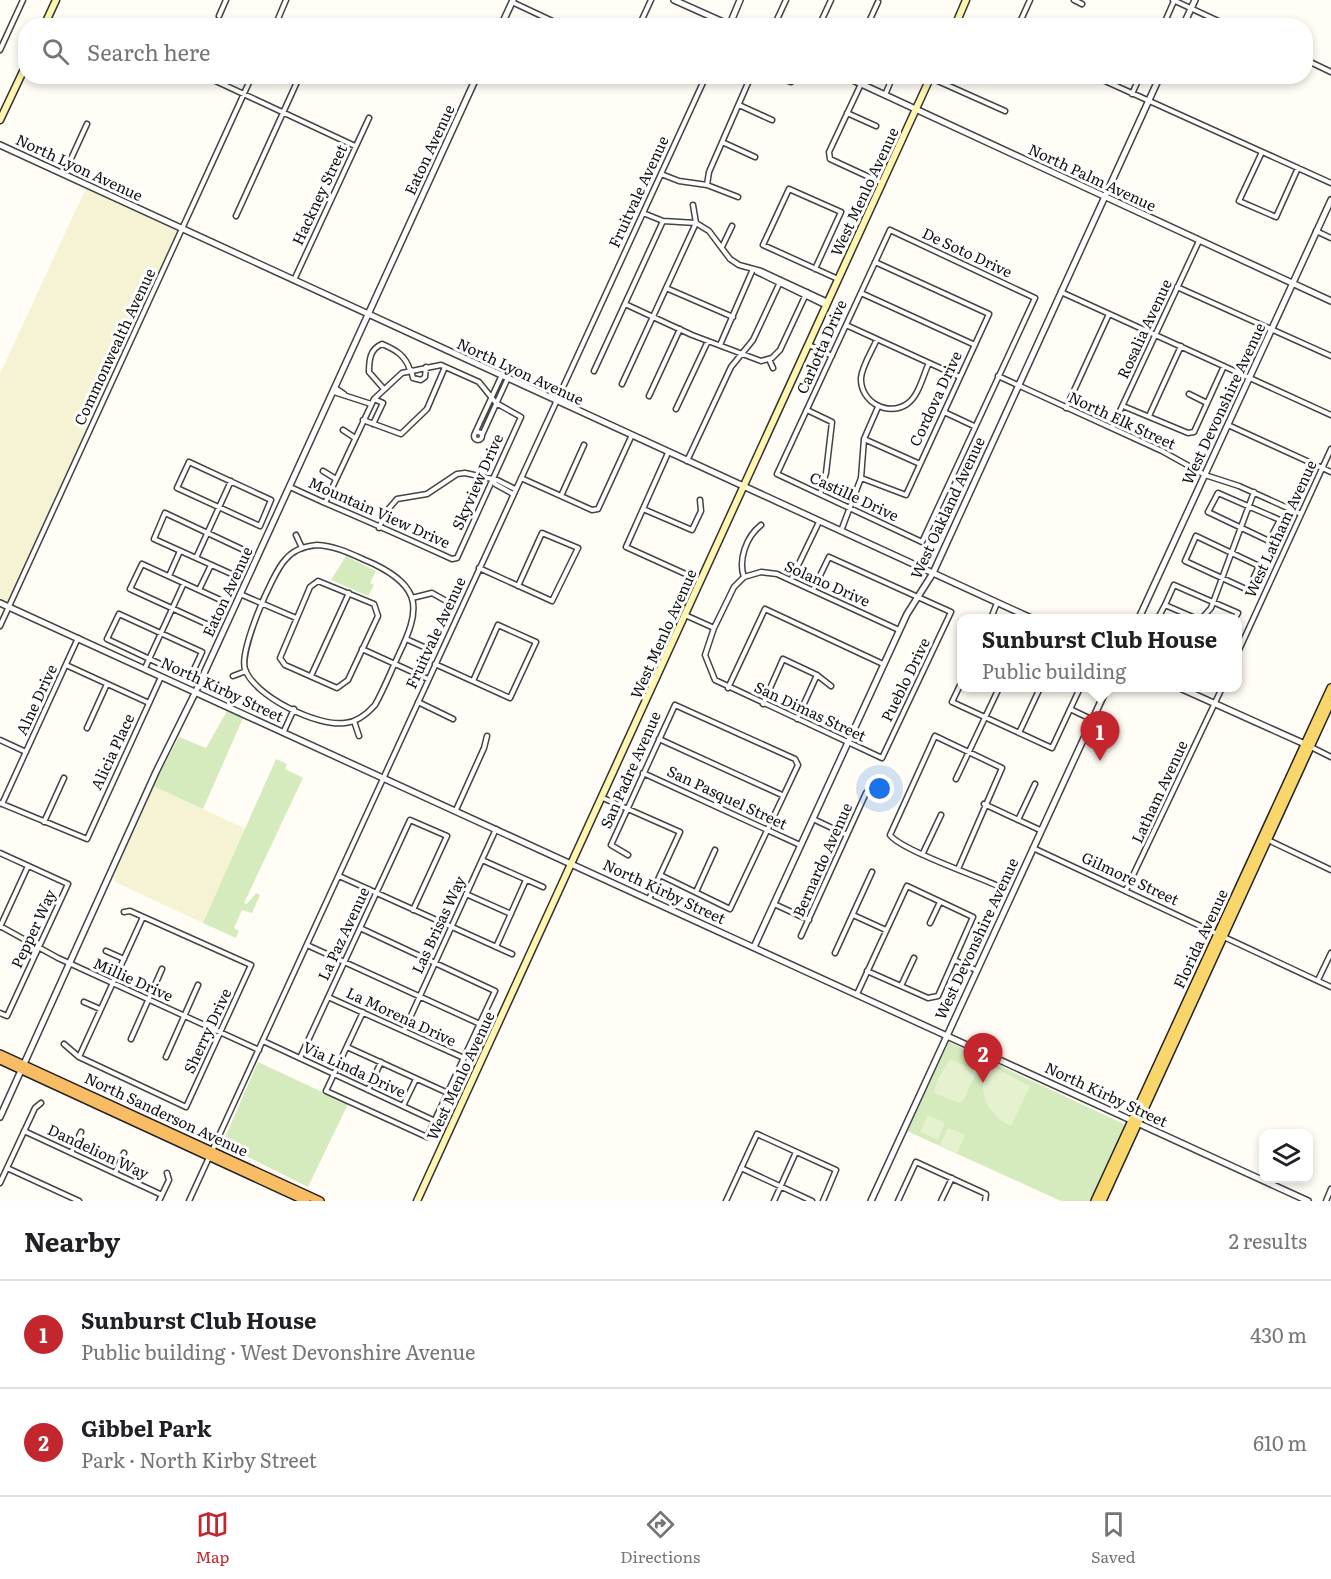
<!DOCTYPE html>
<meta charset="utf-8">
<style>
:root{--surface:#fff;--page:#f2f2f2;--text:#202124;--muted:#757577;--line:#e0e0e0;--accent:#c4262e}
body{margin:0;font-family:Literata,serif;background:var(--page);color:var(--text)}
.controls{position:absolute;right:18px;bottom:18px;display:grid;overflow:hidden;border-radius:12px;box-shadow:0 3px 9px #0003}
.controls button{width:54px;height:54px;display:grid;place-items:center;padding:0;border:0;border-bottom:2px solid var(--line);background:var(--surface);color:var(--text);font:30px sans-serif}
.you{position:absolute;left:880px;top:789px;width:21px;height:21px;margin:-15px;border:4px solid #fff;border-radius:50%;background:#1a73e8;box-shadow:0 0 0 9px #1a73e833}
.badge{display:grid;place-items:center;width:39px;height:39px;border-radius:50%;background:var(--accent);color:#fff;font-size:20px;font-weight:700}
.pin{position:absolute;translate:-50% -50px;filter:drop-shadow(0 2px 3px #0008)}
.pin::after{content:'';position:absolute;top:32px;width:21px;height:18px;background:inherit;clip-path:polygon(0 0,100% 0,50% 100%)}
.popup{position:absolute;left:957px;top:614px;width:285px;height:78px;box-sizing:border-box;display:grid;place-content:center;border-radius:12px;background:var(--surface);filter:drop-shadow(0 2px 4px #0005);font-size:20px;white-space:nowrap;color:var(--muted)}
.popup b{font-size:22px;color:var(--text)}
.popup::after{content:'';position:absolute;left:50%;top:100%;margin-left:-12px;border:12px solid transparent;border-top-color:var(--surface)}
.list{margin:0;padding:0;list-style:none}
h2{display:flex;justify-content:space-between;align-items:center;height:78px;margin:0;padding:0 24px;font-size:26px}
h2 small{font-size:20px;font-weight:400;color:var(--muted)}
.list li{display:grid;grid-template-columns:39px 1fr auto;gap:18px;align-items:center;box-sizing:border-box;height:108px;padding:0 24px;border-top:2px solid var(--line)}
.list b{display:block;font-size:22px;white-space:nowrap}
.list p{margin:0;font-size:20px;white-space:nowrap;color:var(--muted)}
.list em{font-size:20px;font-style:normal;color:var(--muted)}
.icon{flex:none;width:33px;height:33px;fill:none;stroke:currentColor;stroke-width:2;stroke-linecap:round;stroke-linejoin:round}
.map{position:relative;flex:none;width:1331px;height:1201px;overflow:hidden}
.search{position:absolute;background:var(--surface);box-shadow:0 3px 9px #0003;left:18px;right:18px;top:18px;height:66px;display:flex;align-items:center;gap:15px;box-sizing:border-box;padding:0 21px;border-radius:24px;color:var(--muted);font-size:22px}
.sheet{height:294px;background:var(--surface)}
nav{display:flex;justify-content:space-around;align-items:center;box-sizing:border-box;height:84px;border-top:2px solid var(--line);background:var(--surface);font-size:16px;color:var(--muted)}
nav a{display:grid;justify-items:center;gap:3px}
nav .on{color:var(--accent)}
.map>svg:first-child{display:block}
</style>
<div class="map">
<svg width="1331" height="1201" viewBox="0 0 1331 1201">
<rect width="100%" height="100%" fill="#fffdf5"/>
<path fill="#f6f3d4" d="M 86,188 L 179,231 L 8,602 L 0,598 L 0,374 Z
M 153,786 L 246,829 L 203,923 L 115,882 L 116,867 Z"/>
<path fill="#d5ebbd" d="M 346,556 L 376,571 L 370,583 L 374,585 L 368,596 L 331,580 Z
M 227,711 L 243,718 L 203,809 L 153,786 L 179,737 L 206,748 Z
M 276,759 L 287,764 L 285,769 L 303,778 L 244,903 L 247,904 L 256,893 L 260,895 L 252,913 L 242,910 L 234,928 L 239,931 L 236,938 L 203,923 Z
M 949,1042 L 1124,1124 L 1125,1129 L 1091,1201 L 1061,1201 L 907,1131 Z
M 258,1062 L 348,1104 L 308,1187 L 222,1144 Z"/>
<path fill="#e6f2cf" d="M 950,1059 L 977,1071 L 963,1101 L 959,1103 L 934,1093 L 937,1081 Z
M 988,1064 L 1030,1086 L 1011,1126 C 986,1114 976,1089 988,1064 Z
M 928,1115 L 945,1123 L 938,1140 L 920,1132 Z
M 948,1128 L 965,1135 L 957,1153 L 940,1145 Z"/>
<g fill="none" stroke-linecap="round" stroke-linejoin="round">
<g stroke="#444" stroke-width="7">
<path id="minor" d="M 1074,0 L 1082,4
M 1173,0 L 1229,26
M 512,2 L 563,26
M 219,16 L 226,0
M 275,26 L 286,0
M 639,26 L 651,0
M 774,26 L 786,0
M 819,26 L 831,0
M 867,26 L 878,2
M 917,26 L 918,24
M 1028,26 L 1020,22 L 1030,0
M 1163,26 L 1174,1
M 0,50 L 23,0
M 1306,60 L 1331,72
M 205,76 L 355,146
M 777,76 L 791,82 L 797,76
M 1094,76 L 1331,183
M 931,78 L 1005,111
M 861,84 L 829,152 L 830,159 L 882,183
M 1132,94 L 1140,76
M 885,95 L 893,76
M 739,105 L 772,120
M 847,113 L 876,126
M 722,142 L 755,157
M 1262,152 L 1239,201 L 1276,217 L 1298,168
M 64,174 L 87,124
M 661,174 L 679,181 L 707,185 L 738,197
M 707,185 L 709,172 L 751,76
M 643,213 L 663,221 L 696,223 L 709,231 L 730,259 L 739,265 L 761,271 L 828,302
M 236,216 L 297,82
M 890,230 L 1035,298 L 922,542 L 777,474 Z
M 1316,231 L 1331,238
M 722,247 L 732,226
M 815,269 L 841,212 L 789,189 L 763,245 L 838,279
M 757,272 L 827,306
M 294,280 L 369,118
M 1177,287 L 1331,356
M 666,288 L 733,317
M 1061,292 L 1331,415
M 861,293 L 975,345
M 625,304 L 692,335 L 761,361 L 772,358 L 780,350 L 807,292
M 846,325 L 960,377
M 877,339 C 872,351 862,366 861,378 C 860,402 888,417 907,404 C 919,396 923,375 929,363
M 720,345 L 753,269
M 809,345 L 832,356
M 769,359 L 773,368
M 411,370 L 413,378 L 421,380 L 425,377 L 426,367
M 594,371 L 663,221
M 998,376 L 1162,451 L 1205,475 L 1239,486 L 1301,514
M 622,384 L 696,223 L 693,205
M 335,388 L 344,394
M 383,388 L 369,372 C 369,360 370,349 382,344 C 396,350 405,355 410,370
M 334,392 L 371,404
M 1189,394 L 1207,403
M 649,396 L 680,329
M 1123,406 L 1188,433 L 1194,432 L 1224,366
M 1066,408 L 1109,314
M 676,409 L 708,341
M 807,410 L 832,422 L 826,473 L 820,494
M 944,412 L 974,426
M 1149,416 L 1181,346
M 363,420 L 401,434 L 427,409 L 445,367
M 373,424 L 383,403 L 374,399
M 1228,425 L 1331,472
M 1112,428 L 1199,241
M 343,430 L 355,438
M474 436a4 4 0 1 1 8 0a4 4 0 1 1-8 0Z
M 475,433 L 501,377
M 482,435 L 507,380
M 864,439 L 920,464
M 668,453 L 626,547 L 701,581
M 687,461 L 731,367 L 753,340 L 781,280
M 189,462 L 271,500 L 260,526 L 177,488 Z
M 323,471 L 336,479
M 521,478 L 592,510 L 598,509 L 631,437
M 861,478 L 906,495 L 989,314 L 875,262
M 494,481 L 495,484 L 513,494
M 290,487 L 325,503 C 368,521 410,540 452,559 L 457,558 L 521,417 L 496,403 L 479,382 L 441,365 L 402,373 L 374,399 L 325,503
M 1218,493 L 1280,520 L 1269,541 L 1208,512 Z
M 561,496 L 584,445
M 643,509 L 692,530 L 701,511 L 700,500
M 165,513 L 248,552 L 236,576 L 154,539 Z
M 379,528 L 385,513 L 397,499 L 427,494 L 457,474 L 465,473 L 497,480 L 515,489
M 841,531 L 861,478 L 864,439 L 878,407
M 296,535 L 302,548
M 1196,536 L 1259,566 L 1248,590 L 1185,561 Z
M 317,545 C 338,546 355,556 374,564 C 423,588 420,610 399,654 C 391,671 384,689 375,705 C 367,714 357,722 345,723 C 317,727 254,696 245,669 C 239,651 272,574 285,560 C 293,550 305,546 317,545 Z
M 196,558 L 231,481
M 142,564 L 225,602 L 213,627 L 130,589 Z
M 479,568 L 552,601 L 578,548 L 542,533 L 518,586
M 169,576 L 180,551
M 744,577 C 738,560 746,537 761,525
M 791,580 L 819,522
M 318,581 L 374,604 L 378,616 L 348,680 L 337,688 L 285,665 L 280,658 L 310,587 Z
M 199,590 L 211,565
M 813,590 L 829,557 L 951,612 L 882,758 L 715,680 L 705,655 L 714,628 L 734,587 L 744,577 L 761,572 L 777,574 L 899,630
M 240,594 L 296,618
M 412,598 L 432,593 L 448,602
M 119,614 L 202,652 L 190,678 L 107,639 Z
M 685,615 L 714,628
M 991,618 L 997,603
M 1158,618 L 1165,605
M 1195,618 L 1165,605 L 1174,585 L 1238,613 L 1235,618
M 1202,618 L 1211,608 L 1254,492
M 0,626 L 252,76
M 406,639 L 424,647
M 362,649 L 428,679
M 1238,652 L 1331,449
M 435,664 L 510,698 L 536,642 L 498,625 L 473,681
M 66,665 L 149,703
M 145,668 L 184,583
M 233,676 L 246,671
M 311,676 L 349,593
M 962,681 L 952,702 L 1052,748 L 1080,688
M 728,688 L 765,609 L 883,664
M 418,702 L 453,719
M 763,704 L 783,659 L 817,675 L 831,686
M 1070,709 L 1093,720
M 797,719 L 817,675
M 354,721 L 359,736
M 87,728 L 107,684
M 284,731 L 294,709
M 1019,733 L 1040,688
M 659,739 L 782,795
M 0,740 L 26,752
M 1311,747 L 1331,757
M 643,773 L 800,845
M 956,779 L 999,688
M 603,798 L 680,832 L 649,899
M 0,803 L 87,839 L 161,677
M 2,804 L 78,638
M 984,804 L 1040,830
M 456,810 L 484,748 L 487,736
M 813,819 L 847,835
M 1018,820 L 1035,784
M 44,822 L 64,778
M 1268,840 L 1331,870
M 1033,848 L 1331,987
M 0,853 L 68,884 L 7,1016 L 0,1013
M 923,853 L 941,815
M 628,855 L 611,845 L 675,705 L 795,759 L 798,765 L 730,909 L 660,875
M 482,860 L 543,887
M 958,869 L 1002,768 L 935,736 L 890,835 C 901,850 977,876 998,886
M 339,876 L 512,954
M 1126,890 L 1222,688
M 696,892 L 715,850
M 466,894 L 511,914
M 774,904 L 809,920
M 853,915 L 886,930
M 930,923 L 940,902
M 0,926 L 58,958 L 259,1050
M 0,927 L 28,866
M 360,928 L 495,991 L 427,1137 L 326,1091 L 363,1012
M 801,936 L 866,793
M 307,945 L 480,1024
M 496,947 L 526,880
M 106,951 L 124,959
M 835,953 L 872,872
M 954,960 L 976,970
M 1318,980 L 1331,953
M 901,986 L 914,958
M 857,994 L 907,886 L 973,917 L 938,996 L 928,998 L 867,971
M 328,997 L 464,1058
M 84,1002 L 100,1009
M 404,1031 L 496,829
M 131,1039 L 162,969
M 263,1041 L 435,1121
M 64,1044 L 79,1057 L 186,1107 L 251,965 L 130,911 L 124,912
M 347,1047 L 448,1093
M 79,1057 L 143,917
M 166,1057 L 198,985
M 300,1058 L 410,820 L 447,836 L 413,910
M 368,1090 L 381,1062
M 403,1106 L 416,1079
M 24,1131 L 162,1195
M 71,1153 L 81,1132
M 7,1168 L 79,1201
M 741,1168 L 812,1201
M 115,1173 L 124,1153
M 0,1183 L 35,1108 L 41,1103
M 159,1201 L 169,1180 L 167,1173
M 189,1201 L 706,76
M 726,1201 L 757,1134 L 836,1170 L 823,1201
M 774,1201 L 796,1152
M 898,1201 L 916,1162 L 986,1194 L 985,1201
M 941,1201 L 952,1178
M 1326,1201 L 1331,1189"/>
</g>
<g stroke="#444" stroke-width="8">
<path id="tertiary" d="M 674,0 L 732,26
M 730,24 L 740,0
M 501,26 L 513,0
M 1183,26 L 1195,0
M 844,76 L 1331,301
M 0,145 L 1031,618
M 0,603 L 1308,1201
M 1139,618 L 1331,200
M 1180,688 L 1307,745
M 754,947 L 907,614 L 933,573 L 1160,76
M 0,1117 L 156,772 L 196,691 L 477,76
M 871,1201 L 1107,688"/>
</g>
<g stroke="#333" stroke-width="9">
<path id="secondary" d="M 44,26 L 56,0
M 955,26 L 966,0
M 0,120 L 26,65
M 417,1201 L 931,76"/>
</g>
<g stroke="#222" stroke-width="10">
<path id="primary" d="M 1095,1201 L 1331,688
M 1102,1201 L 1331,701"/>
</g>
<g stroke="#222" stroke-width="10">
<path id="trunk" d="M 0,1054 L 320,1201
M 0,1060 L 306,1201"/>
</g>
<use href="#minor" stroke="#fff" stroke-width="4"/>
<use href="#tertiary" stroke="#fff" stroke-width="5"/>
<use href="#secondary" stroke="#fff6b0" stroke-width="6"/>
<use href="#primary" stroke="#f9d66b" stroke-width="7"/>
<use href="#trunk" stroke="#f7bc64" stroke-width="7"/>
</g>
<g text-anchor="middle" stroke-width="6" stroke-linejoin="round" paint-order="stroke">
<g font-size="15" fill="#111" stroke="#fff">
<text transform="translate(430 150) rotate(-65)" y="5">Eaton Avenue</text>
<text transform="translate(79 168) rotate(25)" y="5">North Lyon Avenue</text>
<text transform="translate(1092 178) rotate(25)" y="5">North Palm Avenue</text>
<text transform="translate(639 192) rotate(-65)" y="5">Fruitvale Avenue</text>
<text transform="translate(865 192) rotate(-65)" y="5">West Menlo Avenue</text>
<text transform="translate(320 195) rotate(-65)" y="5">Hackney Street</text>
<text transform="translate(967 253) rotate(25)" y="5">De Soto Drive</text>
<text transform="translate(1145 329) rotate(-65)" y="5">Rosalia Avenue</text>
<text transform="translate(115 347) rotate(-65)" y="5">Commonwealth Avenue</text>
<text transform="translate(822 347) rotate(-66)" y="5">Carlotta Drive</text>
<text transform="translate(520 372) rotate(25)" y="5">North Lyon Avenue</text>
<text transform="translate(936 399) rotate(-65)" y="5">Cordova Drive</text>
<text transform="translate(1224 404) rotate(-65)" y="5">West Devonshire Avenue</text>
<text transform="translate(1122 421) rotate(25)" y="5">North Elk Street</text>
<text transform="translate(478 482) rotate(-66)" y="5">Skyview Drive</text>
<text transform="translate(854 497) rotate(25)" y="5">Castille Drive</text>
<text transform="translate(948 508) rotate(-65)" y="5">West Oakland Avenue</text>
<text transform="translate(379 513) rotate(24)" y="5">Mountain View Drive</text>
<text transform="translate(1281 529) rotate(-65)" y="5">West Latham Avenue</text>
<text transform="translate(827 584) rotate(24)" y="5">Solano Drive</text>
<text transform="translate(228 592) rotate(-65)" y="5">Eaton Avenue</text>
<text transform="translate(436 633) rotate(-65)" y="5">Fruitvale Avenue</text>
<text transform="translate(664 634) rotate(-66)" y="5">West Menlo Avenue</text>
<text transform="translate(906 680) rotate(-64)" y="5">Pueblo Drive</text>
<text transform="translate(222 690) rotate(25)" y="5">North Kirby Street</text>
<text transform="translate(37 700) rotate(-65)" y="5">Alne Drive</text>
<text transform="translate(810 712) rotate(25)" y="5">San Dimas Street</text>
<text transform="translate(113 752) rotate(-65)" y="5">Alicia Place</text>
<text transform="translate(631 770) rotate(-66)" y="5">San Padre Avenue</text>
<text transform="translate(1160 792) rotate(-65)" y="5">Latham Avenue</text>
<text transform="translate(727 798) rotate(25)" y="5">San Pasquel Street</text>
<text transform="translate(823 860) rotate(-66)" y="5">Bernardo Avenue</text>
<text transform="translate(1130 879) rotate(25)" y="5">Gilmore Street</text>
<text transform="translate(664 892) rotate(25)" y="5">North Kirby Street</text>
<text transform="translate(439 925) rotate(-65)" y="5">Las Brisas Way</text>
<text transform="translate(34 929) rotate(-65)" y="5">Pepper Way</text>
<text transform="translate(344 934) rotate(-65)" y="5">La Paz Avenue</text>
<text transform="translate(977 939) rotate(-65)" y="5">West Devonshire Avenue</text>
<text transform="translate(1201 939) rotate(-65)" y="5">Florida Avenue</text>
<text transform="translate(133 980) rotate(24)" y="5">Millie Drive</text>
<text transform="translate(401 1017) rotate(25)" y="5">La Morena Drive</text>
<text transform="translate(208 1031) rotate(-65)" y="5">Sherry Drive</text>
<text transform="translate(354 1070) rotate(25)" y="5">Via Linda Drive</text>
<text transform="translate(461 1076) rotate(-65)" y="5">West Menlo Avenue</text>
<text transform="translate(1106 1095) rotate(25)" y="5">North Kirby Street</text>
<text transform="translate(166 1115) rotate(25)" y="5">North Sanderson Avenue</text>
<text transform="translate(98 1152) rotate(25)" y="5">Dandelion Way</text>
</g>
</g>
</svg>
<div class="controls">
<button><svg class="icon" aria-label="layers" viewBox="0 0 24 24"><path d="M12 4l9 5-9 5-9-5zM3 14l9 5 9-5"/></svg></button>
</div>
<div class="you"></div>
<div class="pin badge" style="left:1100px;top:761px">1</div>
<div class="popup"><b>Sunburst Club House</b>Public building</div>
<div class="pin badge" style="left:983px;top:1083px">2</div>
<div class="search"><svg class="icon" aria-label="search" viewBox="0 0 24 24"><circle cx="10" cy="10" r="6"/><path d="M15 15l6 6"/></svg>Search here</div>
</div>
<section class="sheet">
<h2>Nearby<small>2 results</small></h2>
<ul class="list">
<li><span class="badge">1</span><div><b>Sunburst Club House</b><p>Public building · West Devonshire Avenue</p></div><em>430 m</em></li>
<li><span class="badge">2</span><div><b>Gibbel Park</b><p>Park · North Kirby Street</p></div><em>610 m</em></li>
</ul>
</section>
<nav>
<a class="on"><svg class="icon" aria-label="map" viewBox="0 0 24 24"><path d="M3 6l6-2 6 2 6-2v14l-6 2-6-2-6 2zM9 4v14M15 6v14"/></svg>Map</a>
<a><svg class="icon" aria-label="directions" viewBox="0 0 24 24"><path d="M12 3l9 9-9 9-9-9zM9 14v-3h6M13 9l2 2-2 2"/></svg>Directions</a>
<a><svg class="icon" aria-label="saved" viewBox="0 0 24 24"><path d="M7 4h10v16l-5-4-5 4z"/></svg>Saved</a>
</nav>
